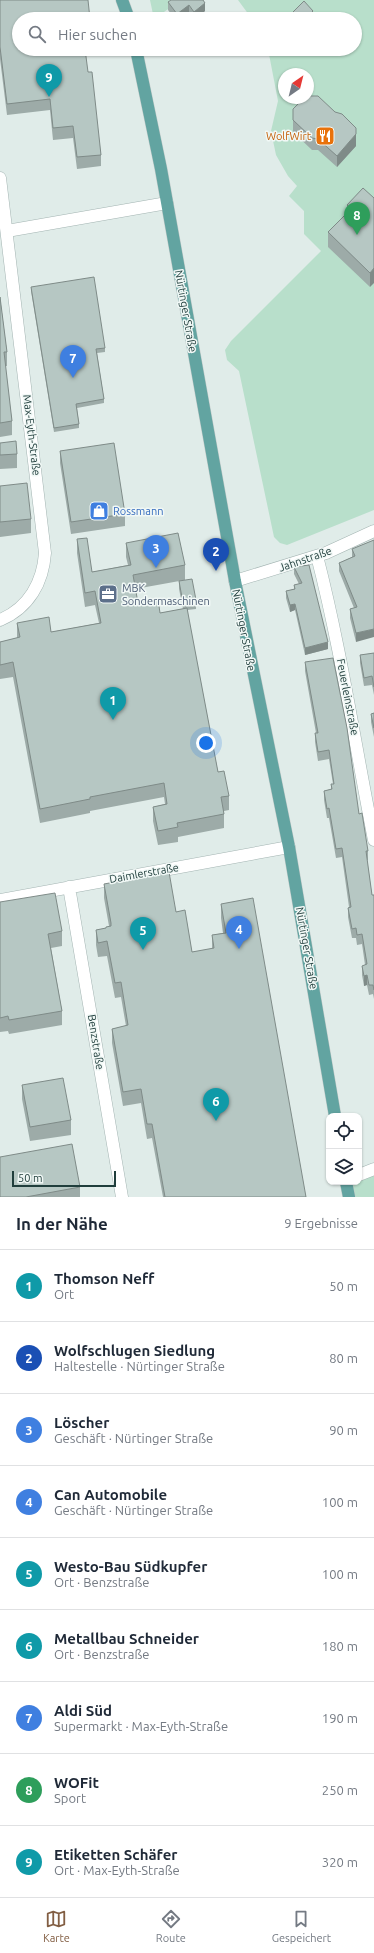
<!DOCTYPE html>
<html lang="de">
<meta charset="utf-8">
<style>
:root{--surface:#fff;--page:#f2f2f3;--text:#1f2937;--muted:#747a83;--line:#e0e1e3;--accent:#825e43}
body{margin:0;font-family:Ubuntu,sans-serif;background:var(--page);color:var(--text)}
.controls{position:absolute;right:12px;bottom:12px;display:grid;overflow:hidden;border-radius:8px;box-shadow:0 1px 3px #0004}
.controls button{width:36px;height:36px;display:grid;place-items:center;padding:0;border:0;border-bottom:1px solid var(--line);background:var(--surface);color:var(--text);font:20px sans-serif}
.compass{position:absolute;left:278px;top:68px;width:36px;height:36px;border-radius:50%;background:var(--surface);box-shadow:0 1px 3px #0004;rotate:35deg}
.scale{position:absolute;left:12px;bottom:10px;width:104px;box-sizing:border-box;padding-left:4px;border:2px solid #203e3c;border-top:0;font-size:11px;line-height:14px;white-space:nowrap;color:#203e3c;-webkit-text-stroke:3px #f1f8f6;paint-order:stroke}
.you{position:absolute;left:206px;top:743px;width:14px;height:14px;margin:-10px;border:3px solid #fff;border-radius:50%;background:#1a73e8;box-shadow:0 0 0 6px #1a73e833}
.badge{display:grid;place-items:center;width:26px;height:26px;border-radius:50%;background:var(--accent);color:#fff;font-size:13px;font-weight:700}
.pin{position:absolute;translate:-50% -33px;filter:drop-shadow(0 1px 2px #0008)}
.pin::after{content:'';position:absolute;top:21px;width:14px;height:12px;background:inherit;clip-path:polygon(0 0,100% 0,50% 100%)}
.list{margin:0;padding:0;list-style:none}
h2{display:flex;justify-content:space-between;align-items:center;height:52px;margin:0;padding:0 16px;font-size:17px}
h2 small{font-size:13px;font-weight:400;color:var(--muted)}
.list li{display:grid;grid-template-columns:26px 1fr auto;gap:12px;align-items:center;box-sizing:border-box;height:72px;padding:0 16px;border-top:1px solid var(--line)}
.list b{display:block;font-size:15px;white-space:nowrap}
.list p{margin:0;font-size:13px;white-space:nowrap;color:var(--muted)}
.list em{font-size:13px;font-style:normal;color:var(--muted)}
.icon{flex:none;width:22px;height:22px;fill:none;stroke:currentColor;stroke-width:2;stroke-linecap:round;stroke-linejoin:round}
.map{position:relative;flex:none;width:374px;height:1197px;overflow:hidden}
.search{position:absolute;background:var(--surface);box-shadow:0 1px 3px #0004;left:12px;right:12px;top:12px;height:44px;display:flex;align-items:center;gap:10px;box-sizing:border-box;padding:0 14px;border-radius:22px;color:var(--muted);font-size:15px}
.sheet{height:700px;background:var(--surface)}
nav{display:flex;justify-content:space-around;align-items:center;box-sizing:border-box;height:56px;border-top:1px solid var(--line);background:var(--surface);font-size:11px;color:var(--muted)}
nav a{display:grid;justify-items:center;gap:2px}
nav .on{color:var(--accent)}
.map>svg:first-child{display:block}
</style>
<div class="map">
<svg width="374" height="1197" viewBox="0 0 374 1197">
<rect width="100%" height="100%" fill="#e0ece9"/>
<path fill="#b8dfcb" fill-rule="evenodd" d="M 150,0 L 181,0 L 154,19 Z
M 238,0 L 374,0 L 374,510 L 287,545 L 280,543 L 274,537 L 239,371 L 227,360 L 225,350 L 231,341 L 321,251 L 304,234 L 304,211 L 289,196 L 297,186 L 288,176 L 276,155 L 271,131 L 278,101 L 268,49 L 355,49 L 355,19 L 252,19 ZM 284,74 L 308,74 L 308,98 L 284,98 Z
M 374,1169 L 374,1197 L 349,1197 L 346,1182 L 359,1182 L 359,1175 Z"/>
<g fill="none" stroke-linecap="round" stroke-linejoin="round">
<g stroke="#a3b4b2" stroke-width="13">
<path id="minor" d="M 0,178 L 45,553 C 43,582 29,608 0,620
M 7,231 L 167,203
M 317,556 C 341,649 355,745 374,840
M 235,581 L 326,553 L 374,531
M 69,887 L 122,1197
M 0,900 L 289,847
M 359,1175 L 374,1169"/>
</g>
<g stroke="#c1c9c8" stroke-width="13">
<path id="major" d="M 122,0 L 129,19
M 136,49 L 161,169 L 235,581 L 289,847 L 335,1116
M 346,1182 L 349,1197"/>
</g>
<use href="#minor" stroke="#fff" stroke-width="12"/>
<use href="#major" stroke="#62a4a1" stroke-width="12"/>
</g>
<path fill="#9daba8" d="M 0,0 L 19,19 L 88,72 L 101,155 L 101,166 L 77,169 L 73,138 L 53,140 L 50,110 L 7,115 L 0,59 Z
M 203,0 L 205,11 L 195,19 L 193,19 L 189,13 L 181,19 L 175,19 L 168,10 L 168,2 Z
M 293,109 L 356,146 L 337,167 L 318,150 L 312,150 L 293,132 Z
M 374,198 L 370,287 L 328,247 L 328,232 L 347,214 L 347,205 Z
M 31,287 L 105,348 L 105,352 L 97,353 L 104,399 L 104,403 L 77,408 L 79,424 L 79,428 L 54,432 L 31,291 Z
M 0,297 L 7,352 L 7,366 L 5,366 L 12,421 L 12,435 L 0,437 Z
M 0,443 L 17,454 L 17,468 L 0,469 Z
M 60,451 L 125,514 L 125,526 L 71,534 L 60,463 Z
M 0,486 L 31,519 L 31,533 L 0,537 Z
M 77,539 L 92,572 L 128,565 L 126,557 L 126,543 L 185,565 L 185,580 L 135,589 L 138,603 L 160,613 L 183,609 L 179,589 L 179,581 L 196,600 L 196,609 L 187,610 L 218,772 L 229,796 L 229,810 L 224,811 L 224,828 L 178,837 L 178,842 L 158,845 L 153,821 L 153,807 L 165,804 L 164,797 L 90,811 L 90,813 L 40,823 L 13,677 L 0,679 L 0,642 L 17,638 L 17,623 L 51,632 L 99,623 L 95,605 L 85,607 L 77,553 Z
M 374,540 L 356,642 L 350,618 L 350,609 L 354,608 L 339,571 L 339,563 L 352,557 L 352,549 Z
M 309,565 L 328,649 L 305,655 L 295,610 L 290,612 L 286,598 L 286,591 L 294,589 L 294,585 L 299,584 L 294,574 L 294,567 Z
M 374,653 L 374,695 L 372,685 L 364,686 L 360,663 L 360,655 Z
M 305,662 L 359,814 L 368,851 L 368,860 L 367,860 L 372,895 L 374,895 L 374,999 L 373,994 L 369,995 L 367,985 L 364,986 L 362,975 L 362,966 L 365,965 L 362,944 L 357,945 L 356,938 L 352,938 L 348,917 L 348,908 L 349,907 L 342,857 L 336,858 L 329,818 L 327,818 L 324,800 L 324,791 L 331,789 L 331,784 L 333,784 L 329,759 L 318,761 L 315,742 L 315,733 L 316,733 L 305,671 Z
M 374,713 L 374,737 L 371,722 L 371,714 Z
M 104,884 L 176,912 L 192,952 L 212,949 L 212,935 L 223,933 L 221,918 L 221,904 L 306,1197 L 163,1197 L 152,1138 L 147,1139 L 141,1103 L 123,1106 L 112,1043 L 112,1029 L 126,1026 L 121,997 L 115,998 L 107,956 L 98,957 L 96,945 L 96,930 L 106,928 L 109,926 L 104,898 Z
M 0,902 L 62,931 L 62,946 L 51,948 L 62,1011 L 62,1025 L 9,1034 L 8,1031 L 0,1032 Z
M 22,1085 L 71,1120 L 71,1135 L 30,1141 L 22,1099 Z
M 80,1187 L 80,1197 L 0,1197 Z"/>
<path fill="#7f8b88" d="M 205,3 L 205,11 L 195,19 L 194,19 L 194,12 Z
M 189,5 L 189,13 L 181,19 L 177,19 L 177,14 Z
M 313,11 L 313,19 L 305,19 Z
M 356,134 L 356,146 L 337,167 L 337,156 Z
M 374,268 L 374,283 L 370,287 L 370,273 Z
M 295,604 L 295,610 L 290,612 L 290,605 Z
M 374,629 L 374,637 L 356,642 L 356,633 Z
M 328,642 L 328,649 L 305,655 L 305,648 Z
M 367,975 L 367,985 L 364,986 L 364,976 Z"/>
<path fill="#b6c7c3" stroke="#7f8b88" d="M 0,0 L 88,0 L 90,19 L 19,19 L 19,49 L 85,49 L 88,72 L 92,72 L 101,155 L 77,157 L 73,126 L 53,128 L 50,99 L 7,104 L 0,47 Z
M 171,0 L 203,0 L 205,3 L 194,12 L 189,5 L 177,14 L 168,2 Z
M 304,1 L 313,11 L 305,19 L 286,19 Z
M 308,96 L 318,96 L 335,112 L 342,114 L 356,128 L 356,134 L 337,156 L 318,139 L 312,138 L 293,120 L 293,109 L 304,98 L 308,98 Z
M 363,188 L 374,198 L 374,268 L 370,273 L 328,232 L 351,209 L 347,205 Z
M 94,277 L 105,348 L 96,349 L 104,399 L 76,404 L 79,424 L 54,428 L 31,287 Z
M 0,297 L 7,352 L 4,352 L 12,421 L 0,423 Z
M 16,441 L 17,454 L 0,455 L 0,443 Z
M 114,443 L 125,514 L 71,522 L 60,451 Z
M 27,483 L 31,519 L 0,522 L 0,486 Z
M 178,533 L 185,565 L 133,575 L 138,603 L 158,599 L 160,613 L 187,608 L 218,772 L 224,771 L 229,796 L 221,797 L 224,814 L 177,823 L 178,827 L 158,831 L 153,807 L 167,804 L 164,783 L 90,797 L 90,799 L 40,809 L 13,662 L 0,665 L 0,642 L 20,637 L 17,623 L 49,617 L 51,632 L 101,623 L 95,591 L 85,593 L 77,539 L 87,538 L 92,572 L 131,565 L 126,543 Z
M 374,540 L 374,629 L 356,633 L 350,609 L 357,607 L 339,563 L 355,556 L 352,549 Z
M 309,565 L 328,642 L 305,648 L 295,604 L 290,605 L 286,591 L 295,589 L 294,585 L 302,583 L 294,567 Z
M 192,579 L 196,600 L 183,603 L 179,581 Z
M 374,653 L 374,687 L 372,676 L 364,678 L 360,655 Z
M 333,658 L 347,728 L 359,814 L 362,813 L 368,851 L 366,851 L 372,895 L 374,895 L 374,990 L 373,985 L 369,985 L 367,975 L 364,976 L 362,966 L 367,964 L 362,934 L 357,935 L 356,928 L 352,929 L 348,908 L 351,907 L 342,848 L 336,849 L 329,808 L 327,809 L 324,791 L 332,789 L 331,784 L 334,784 L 329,750 L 318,752 L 315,733 L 318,733 L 305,662 Z
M 374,713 L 374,728 L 371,714 Z
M 169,872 L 176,912 L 185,910 L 192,952 L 214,948 L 212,935 L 226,933 L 221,904 L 253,898 L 306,1197 L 165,1197 L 152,1124 L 147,1124 L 141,1089 L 123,1092 L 112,1029 L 128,1025 L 121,982 L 115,983 L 107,941 L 98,943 L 96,930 L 106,928 L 106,927 L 111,926 L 111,923 L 104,884 Z
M 55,893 L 62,931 L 48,934 L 62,1011 L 9,1020 L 8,1016 L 0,1018 L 0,902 Z
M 63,1078 L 71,1120 L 30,1127 L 22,1085 Z
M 72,1144 L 80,1187 L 26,1197 L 0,1197 L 0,1157 Z"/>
<defs>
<g id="restaurant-square" transform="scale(1)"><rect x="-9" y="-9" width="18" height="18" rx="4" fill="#e8710a" stroke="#f1f8f6"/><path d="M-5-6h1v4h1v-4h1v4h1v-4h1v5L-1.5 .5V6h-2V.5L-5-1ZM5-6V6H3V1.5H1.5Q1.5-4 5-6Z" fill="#fff"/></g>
<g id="shop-square" transform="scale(1)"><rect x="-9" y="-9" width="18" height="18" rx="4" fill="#3f7fe0" stroke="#f1f8f6"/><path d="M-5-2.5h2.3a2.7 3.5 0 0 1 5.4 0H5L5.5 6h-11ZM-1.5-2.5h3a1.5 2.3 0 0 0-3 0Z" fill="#fff"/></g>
<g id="office-square" transform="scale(1)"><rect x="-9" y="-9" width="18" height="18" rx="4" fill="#5c6f8a" stroke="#f1f8f6"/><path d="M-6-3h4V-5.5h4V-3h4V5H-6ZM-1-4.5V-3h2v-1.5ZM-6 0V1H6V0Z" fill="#fff"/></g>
</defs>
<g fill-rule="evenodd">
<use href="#restaurant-square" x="325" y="136"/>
<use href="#shop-square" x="99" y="511"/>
<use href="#office-square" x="108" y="594"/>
</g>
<g text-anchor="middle" stroke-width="3" stroke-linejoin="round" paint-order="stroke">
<g font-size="11" fill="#c56008" stroke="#f1f8f6" text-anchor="end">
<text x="311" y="140">WolfWirt</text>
</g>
<g font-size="11" fill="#203e3c" stroke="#f1f8f6">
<text transform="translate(186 311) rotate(80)" y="4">Nürtinger Straße</text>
<text transform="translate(32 435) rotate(83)" y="4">Max-Eyth-Straße</text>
<text transform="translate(305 559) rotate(-19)" y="4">Jahnstraße</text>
<text transform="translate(244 630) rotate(79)" y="4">Nürtinger Straße</text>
<text transform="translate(348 697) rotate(79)" y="4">Feuerleinstraße</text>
<text transform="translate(144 873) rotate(-10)" y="4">Daimlerstraße</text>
<text transform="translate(307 948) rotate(80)" y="4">Nürtinger Straße</text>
<text transform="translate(96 1042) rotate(81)" y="4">Benzstraße</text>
</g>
<g font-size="11" fill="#366cbe" stroke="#f1f8f6" text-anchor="start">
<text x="113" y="515">Rossmann</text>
</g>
<g font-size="11" fill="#4e5e75" stroke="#f1f8f6" text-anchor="start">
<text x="122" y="592">MBK<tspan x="122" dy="13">Sondermaschinen</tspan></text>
</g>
</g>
</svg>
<div class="controls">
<button><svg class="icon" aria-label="locate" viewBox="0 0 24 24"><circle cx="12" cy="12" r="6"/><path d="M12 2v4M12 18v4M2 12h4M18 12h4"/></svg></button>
<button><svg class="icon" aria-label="layers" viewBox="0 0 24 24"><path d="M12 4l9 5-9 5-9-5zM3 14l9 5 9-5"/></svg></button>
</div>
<svg class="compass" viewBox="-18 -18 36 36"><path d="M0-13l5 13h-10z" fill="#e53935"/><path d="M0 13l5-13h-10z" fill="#747a83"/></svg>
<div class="scale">50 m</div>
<div class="you"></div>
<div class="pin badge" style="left:113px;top:720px;background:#0f9aa8">1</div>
<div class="pin badge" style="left:216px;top:571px;background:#1a4fb4">2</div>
<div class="pin badge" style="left:156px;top:568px;background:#3f7fe0">3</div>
<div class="pin badge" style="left:239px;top:949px;background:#3f7fe0">4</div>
<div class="pin badge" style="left:143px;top:950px;background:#0f9aa8">5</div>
<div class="pin badge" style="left:216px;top:1121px;background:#0f9aa8">6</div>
<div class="pin badge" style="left:73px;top:378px;background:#3f7fe0">7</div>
<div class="pin badge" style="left:357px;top:235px;background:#2e9e5b">8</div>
<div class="pin badge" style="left:49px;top:97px;background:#0f9aa8">9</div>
<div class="search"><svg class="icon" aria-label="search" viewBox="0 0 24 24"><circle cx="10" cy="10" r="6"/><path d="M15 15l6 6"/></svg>Hier suchen</div>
</div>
<section class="sheet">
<h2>In der Nähe<small>9 Ergebnisse</small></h2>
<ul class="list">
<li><span class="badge" style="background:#0f9aa8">1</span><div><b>Thomson Neff</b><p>Ort</p></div><em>50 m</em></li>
<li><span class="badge" style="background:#1a4fb4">2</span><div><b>Wolfschlugen Siedlung</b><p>Haltestelle · Nürtinger Straße</p></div><em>80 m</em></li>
<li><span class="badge" style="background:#3f7fe0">3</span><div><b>Löscher</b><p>Geschäft · Nürtinger Straße</p></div><em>90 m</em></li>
<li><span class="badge" style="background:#3f7fe0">4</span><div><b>Can Automobile</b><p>Geschäft · Nürtinger Straße</p></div><em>100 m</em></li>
<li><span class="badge" style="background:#0f9aa8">5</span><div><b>Westo-Bau Südkupfer</b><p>Ort · Benzstraße</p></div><em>100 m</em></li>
<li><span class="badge" style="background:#0f9aa8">6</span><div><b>Metallbau Schneider</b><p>Ort · Benzstraße</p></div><em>180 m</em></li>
<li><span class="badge" style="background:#3f7fe0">7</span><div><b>Aldi Süd</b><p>Supermarkt · Max-Eyth-Straße</p></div><em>190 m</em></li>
<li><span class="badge" style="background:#2e9e5b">8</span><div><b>WOFit</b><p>Sport</p></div><em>250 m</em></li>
<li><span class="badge" style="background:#0f9aa8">9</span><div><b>Etiketten Schäfer</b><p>Ort · Max-Eyth-Straße</p></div><em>320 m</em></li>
</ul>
</section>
<nav>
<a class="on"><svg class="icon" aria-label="map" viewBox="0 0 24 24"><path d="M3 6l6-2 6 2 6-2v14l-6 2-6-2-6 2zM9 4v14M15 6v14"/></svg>Karte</a>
<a><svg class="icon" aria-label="directions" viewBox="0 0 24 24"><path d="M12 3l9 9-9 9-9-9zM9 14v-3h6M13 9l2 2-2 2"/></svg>Route</a>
<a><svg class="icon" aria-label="saved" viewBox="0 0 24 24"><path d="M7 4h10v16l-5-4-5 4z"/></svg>Gespeichert</a>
</nav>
